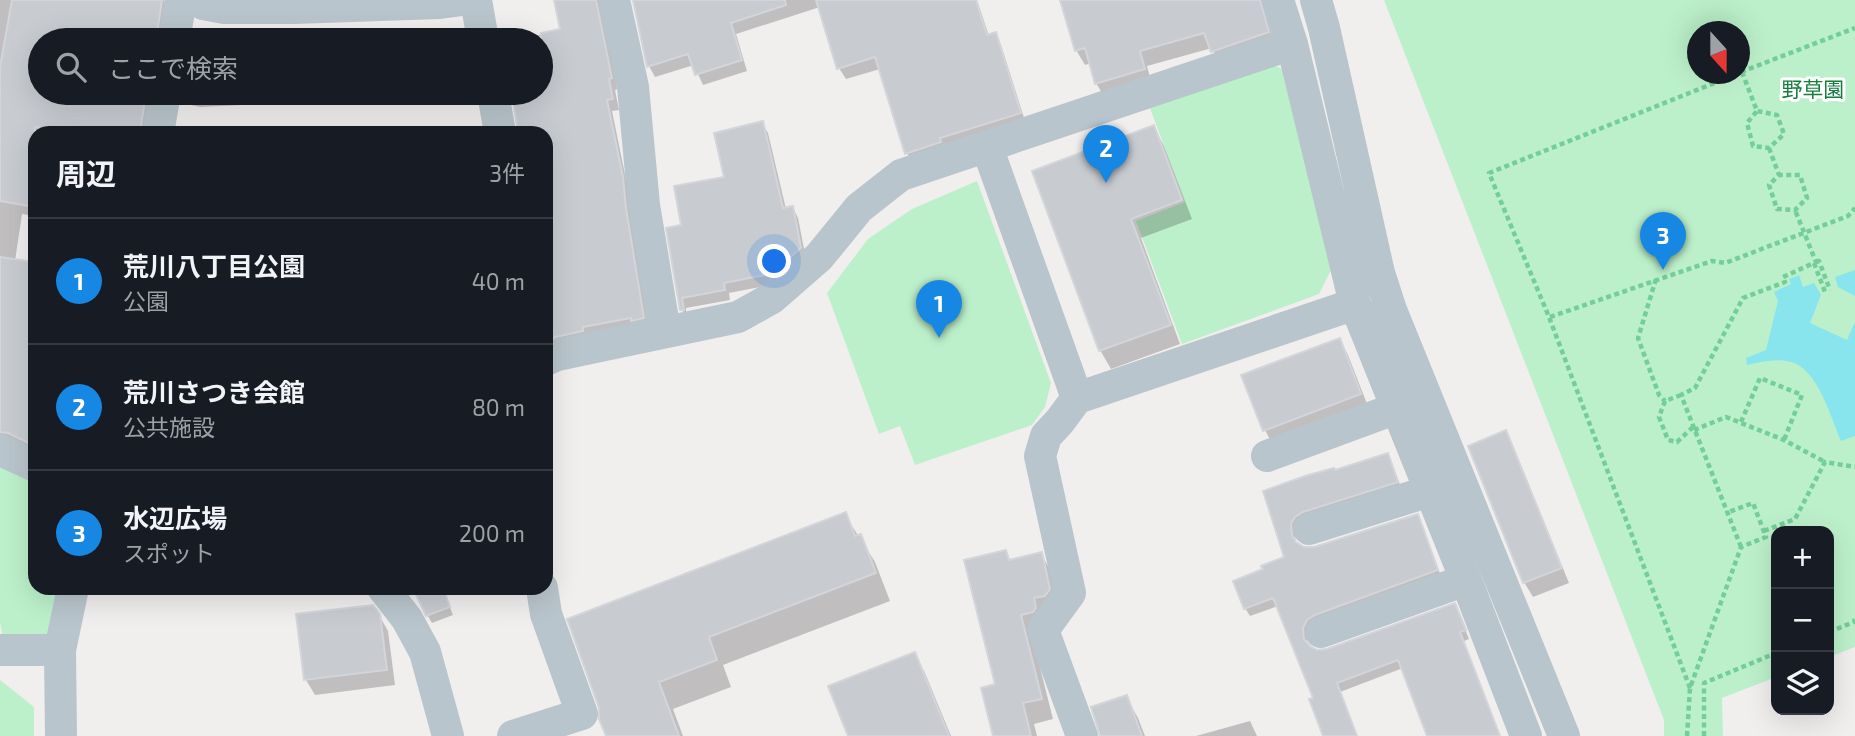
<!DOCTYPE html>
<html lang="ja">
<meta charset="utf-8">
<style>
:root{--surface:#171b24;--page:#20242c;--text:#f1f3f6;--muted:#9ea1a6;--line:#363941;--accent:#1687e3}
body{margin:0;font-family:"Exo 2","Noto Sans JP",sans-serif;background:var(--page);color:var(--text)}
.controls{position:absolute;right:21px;bottom:21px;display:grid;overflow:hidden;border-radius:14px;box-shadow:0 7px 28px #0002}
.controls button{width:63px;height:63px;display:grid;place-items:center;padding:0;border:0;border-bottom:2px solid var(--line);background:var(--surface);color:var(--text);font:35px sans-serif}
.compass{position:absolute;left:1687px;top:21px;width:63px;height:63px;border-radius:50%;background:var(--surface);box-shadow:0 7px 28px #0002;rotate:159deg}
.you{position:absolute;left:775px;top:262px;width:24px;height:24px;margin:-18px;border:5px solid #fff;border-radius:50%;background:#1a73e8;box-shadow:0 0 0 10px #1a73e833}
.badge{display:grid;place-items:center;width:46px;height:46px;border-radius:50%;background:var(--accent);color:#fff;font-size:23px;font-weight:700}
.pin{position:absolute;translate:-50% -58px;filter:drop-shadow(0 2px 4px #0008)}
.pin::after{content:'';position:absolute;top:37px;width:24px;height:21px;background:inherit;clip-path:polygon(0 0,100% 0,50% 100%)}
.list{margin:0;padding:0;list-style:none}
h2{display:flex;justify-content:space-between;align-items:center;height:91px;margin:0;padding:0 28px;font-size:30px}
h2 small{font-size:23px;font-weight:400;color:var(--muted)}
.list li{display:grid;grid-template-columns:46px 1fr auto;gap:21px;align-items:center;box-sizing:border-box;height:126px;padding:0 28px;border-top:2px solid var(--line)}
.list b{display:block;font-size:26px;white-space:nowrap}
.list p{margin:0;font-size:23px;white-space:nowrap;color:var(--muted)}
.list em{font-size:23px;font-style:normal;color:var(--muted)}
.icon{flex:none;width:38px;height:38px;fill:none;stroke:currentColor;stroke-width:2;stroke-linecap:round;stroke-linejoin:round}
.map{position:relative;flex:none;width:1855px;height:736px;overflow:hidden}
.search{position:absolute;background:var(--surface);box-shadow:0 7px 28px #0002;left:28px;top:28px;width:525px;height:77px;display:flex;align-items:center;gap:18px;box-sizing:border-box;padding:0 24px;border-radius:38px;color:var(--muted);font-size:26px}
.panel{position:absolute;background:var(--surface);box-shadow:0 7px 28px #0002;left:28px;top:126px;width:525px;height:469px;border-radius:21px}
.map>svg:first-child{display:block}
</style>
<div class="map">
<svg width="1855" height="736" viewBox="0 0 1855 736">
<rect width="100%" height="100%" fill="#f1eeee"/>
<path fill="#bcf0ca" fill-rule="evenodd" d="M 1384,0 L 1855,0 L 1855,647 L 1829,657 L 1829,531 L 1776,531 L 1776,677 L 1722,698 L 1723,736 L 1664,736 L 1664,720 ZM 1698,32 L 1740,32 L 1740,74 L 1698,74 Z
M 1271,64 L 1287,71 L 1331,270 L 1319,294 L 1182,344 L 1136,221 L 1185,202 L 1150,108 Z
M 977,181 L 1051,383 L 1045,407 L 1032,425 L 915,465 L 900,426 L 879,434 L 827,293 L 868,239 L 912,209 Z
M 0,463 L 35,480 L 35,588 L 61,588 L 54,643 L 4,642 L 0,623 Z
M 0,680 L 34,707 L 34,736 L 0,736 Z"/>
<path fill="#88e4ed" d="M 1855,270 L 1855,296 L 1838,287 L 1835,277 Z
M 1799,275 L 1803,287 L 1814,283 L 1821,295 L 1810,323 L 1847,340 L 1855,322 L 1855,436 L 1841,441 C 1831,418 1818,369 1791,362 C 1777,358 1761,362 1747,365 L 1746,358 L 1766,350 L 1778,301 L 1774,292 L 1791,284 L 1789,279 Z"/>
<path fill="#0003" d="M 0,0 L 164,0 L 168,9 L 163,40 L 40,40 L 40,93 L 156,93 L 147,133 L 35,133 L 35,216 L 22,214 L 15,261 L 35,264 L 35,453 L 0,444 Z
M 556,0 L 606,0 L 617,89 L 615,90 L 619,110 L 612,111 L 628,189 L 649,329 L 559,348 L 553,337 L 546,300 L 546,133 L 519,133 L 513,93 L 541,93 L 541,40 L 514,40 L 562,30 Z
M 635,0 L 977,0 L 989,36 L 995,34 L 1001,45 L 1026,124 L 913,164 L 907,153 L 880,69 L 846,79 L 839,68 L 820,7 L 736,34 L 747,71 L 703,85 L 694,65 L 655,77 L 649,66 Z
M 1062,0 L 1262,0 L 1276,48 L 1221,66 L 1212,48 L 1147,66 L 1152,85 L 1105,98 L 1096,83 L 1091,63 L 1085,65 L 1076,50 Z
M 444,32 L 449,40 L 257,40 Z
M 185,93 L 345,93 L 346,100 L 200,107 L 191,105 Z
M 762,123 L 768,133 L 786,209 L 793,208 L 798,218 L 806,259 L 776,284 L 729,293 L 730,300 L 686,308 L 687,320 L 682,310 L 683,227 L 726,179 Z
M 1154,127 L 1164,146 L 1192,219 L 1141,238 L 1180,344 L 1111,369 L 1100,350 L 1034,172 Z
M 1340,340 L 1348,355 L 1369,409 L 1273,445 L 1265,430 Z
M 1506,433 L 1514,448 L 1569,583 L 1533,597 L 1524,582 Z
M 1388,455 L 1392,463 L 1402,490 L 1295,534 L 1296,544 L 1304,548 L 1314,548 L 1422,525 L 1442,579 L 1307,638 L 1308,647 L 1317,652 L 1328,651 L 1459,614 L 1469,639 L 1464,641 L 1500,736 L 1428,736 L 1403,668 L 1340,692 L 1357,736 L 1325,736 L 1315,699 L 1278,606 L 1250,616 L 1245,608 L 1265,570 L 1286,558 L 1265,492 Z
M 845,515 L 875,562 L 890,601 L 723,665 L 731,687 L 673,709 L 683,736 L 607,736 L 601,719 Z
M 1005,552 L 1011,562 L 1041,554 L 1053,575 L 1061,611 L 1032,636 L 1053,719 L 1034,724 L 1037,736 L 995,736 Z
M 415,588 L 442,588 L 453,615 L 432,623 L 422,606 Z
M 379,615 L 388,631 L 395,685 L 315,695 L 306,680 Z
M 914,654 L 925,673 L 951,736 L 850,736 Z
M 1126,697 L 1138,718 L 1145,736 L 1102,736 Z
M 1250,721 L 1257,736 L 1196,736 Z"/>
<path fill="#c8ccd1" stroke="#d2d5da" stroke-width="2" d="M 12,0 L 162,0 L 156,40 L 40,40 L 40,93 L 146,93 L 140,133 L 71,133 L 35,127 L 35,207 L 0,201 L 0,67 Z
M 554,0 L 596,0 L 612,78 L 609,79 L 613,99 L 607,100 L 623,177 L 626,208 L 644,318 L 631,321 L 631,318 L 583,327 L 583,331 L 551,338 L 546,313 L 546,133 L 518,133 L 512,93 L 541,93 L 541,33 L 560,29 Z
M 633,0 L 785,0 L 786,5 L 731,23 L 742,60 L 695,75 L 688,54 L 647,67 Z
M 816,0 L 976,0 L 987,35 L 996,32 L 1021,113 L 940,138 L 941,142 L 905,154 L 875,57 L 837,69 Z
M 1060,0 L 1260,0 L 1269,32 L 1211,52 L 1204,33 L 1140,51 L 1145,69 L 1095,84 L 1085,48 L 1075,51 Z
M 763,121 L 783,208 L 793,206 L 801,248 L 784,263 L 770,265 L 771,274 L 724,283 L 725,290 L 682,298 L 684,310 L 680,310 L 666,228 L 681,225 L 674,186 L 724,177 L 714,133 Z
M 1154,125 L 1182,200 L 1131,219 L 1171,325 L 1099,351 L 1032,171 Z
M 0,257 L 35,262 L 35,446 L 8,433 L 0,432 Z
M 1340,338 L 1361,394 L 1263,431 L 1241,375 Z
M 1506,430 L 1562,568 L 1523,583 L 1468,446 Z
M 1388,453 L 1398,482 L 1303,512 L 1295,517 L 1291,524 L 1292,535 L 1296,542 L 1304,547 L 1314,547 L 1418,514 L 1438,570 L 1315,615 L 1307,620 L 1303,628 L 1304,639 L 1310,646 L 1317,650 L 1327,649 L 1455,603 L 1466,630 L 1460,632 L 1500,736 L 1427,736 L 1398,660 L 1337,683 L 1357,736 L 1323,736 L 1309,699 L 1313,698 L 1273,598 L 1244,609 L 1233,581 L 1263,569 L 1261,566 L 1284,557 L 1263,491 L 1305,476 L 1334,468 L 1335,470 Z
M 846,512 L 855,536 L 861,534 L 876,573 L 709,637 L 717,660 L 659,682 L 679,736 L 606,736 L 599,719 L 599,708 L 567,619 Z
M 1006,550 L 1009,560 L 1042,552 L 1050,589 L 1045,596 L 1034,598 L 1036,608 L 1033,612 L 1021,615 L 1042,699 L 1023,703 L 1031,736 L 993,736 L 981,688 L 995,684 L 964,560 Z
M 413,588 L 443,588 L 450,607 L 426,616 Z
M 373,605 L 380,614 L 387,670 L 304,680 L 296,614 Z
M 915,652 L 949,736 L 848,736 L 828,686 Z
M 1127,695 L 1142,736 L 1100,736 L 1091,707 Z"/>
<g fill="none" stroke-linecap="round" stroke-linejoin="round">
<path stroke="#73ce97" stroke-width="4.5" stroke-dasharray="5 3.5" stroke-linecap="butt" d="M 1741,72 L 1855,28
M 1742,72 L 1757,111 L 1747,123 L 1753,146 L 1769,148 L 1784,134 L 1777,115 L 1757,111
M 1769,148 L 1779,175 L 1769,185 L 1777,209 L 1795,210 L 1807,198 L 1800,175 L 1779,175
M 1816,262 L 1819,261 L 1830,290
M 1814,263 L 1825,292
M 1656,279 L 1638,338 L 1659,395 L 1665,401
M 1550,317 L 1712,261 L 1725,263 L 1848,216 L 1855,208
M 1681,395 L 1665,401 L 1659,417 L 1668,440 L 1677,442 L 1693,427
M 1741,422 L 1760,378 L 1802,395 L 1784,440
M 1694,430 L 1726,417 L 1784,440 L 1825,462
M 1764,531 L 1795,519 L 1825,462 L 1855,467
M 1741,547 L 1681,395 L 1695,388 L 1743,298 L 1785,282 L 1783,277 L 1816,262 L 1795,210
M 1829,632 L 1854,622 L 1855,619
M 1690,688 L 1549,317 L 1489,173 L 1737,74
M 1687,736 L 1690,688 L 1741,547 L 1766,537 L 1753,503 L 1726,513
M 1704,736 L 1704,683 L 1776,653"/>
<path stroke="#b9c5cc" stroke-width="32" d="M 197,0 L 203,4 L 224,8 L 294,8 L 440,3 L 462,0
M 476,0 L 483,40
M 614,0 L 633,87 L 644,205 L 665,332
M 1278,0 L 1292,44 L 1355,304 L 1466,580 L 1526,736
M 1316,0 L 1324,28 L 1379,273 L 1391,310 L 1564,736
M 174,40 L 181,0
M 493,93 L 500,133
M 158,133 L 165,93
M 987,147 L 1077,398 L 1355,304
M 546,360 L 557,355 L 738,317 L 772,298 L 819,257 L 859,208 L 901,175 L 1292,44
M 1077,398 L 1060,421 L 1046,436 L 1040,456 L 1070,593 L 1043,630 L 1082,736
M 0,450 L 35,466
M 1267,456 L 1397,408
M 1309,529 L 1430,491
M 383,588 L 407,619 L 425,652 L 448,736
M 1321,632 L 1466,580
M 0,650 L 60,650
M 61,736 L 60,650 L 73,588
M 513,736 L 582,714 L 546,614 L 542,588"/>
</g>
<g text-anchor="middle" stroke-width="6" stroke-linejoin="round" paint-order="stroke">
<g font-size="21" fill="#157f3e" stroke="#fff">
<text x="1813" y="97">野草園</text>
</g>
</g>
</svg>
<div class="controls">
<button>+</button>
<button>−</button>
<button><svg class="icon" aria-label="layers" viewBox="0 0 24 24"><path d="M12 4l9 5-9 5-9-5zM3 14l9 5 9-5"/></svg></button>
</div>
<svg class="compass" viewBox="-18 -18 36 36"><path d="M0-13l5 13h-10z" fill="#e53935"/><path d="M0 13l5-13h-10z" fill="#9ea1a6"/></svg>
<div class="you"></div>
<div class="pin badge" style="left:939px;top:338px">1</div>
<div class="pin badge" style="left:1106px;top:183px">2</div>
<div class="pin badge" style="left:1663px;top:270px">3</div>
<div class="search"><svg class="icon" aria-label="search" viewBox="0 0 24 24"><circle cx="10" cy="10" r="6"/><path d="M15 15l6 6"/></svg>ここで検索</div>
<section class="panel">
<h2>周辺<small>3件</small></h2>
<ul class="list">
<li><span class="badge">1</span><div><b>荒川八丁目公園</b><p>公園</p></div><em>40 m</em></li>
<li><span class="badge">2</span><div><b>荒川さつき会館</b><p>公共施設</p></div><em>80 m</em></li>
<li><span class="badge">3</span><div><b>水辺広場</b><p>スポット</p></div><em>200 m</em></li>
</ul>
</section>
</div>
